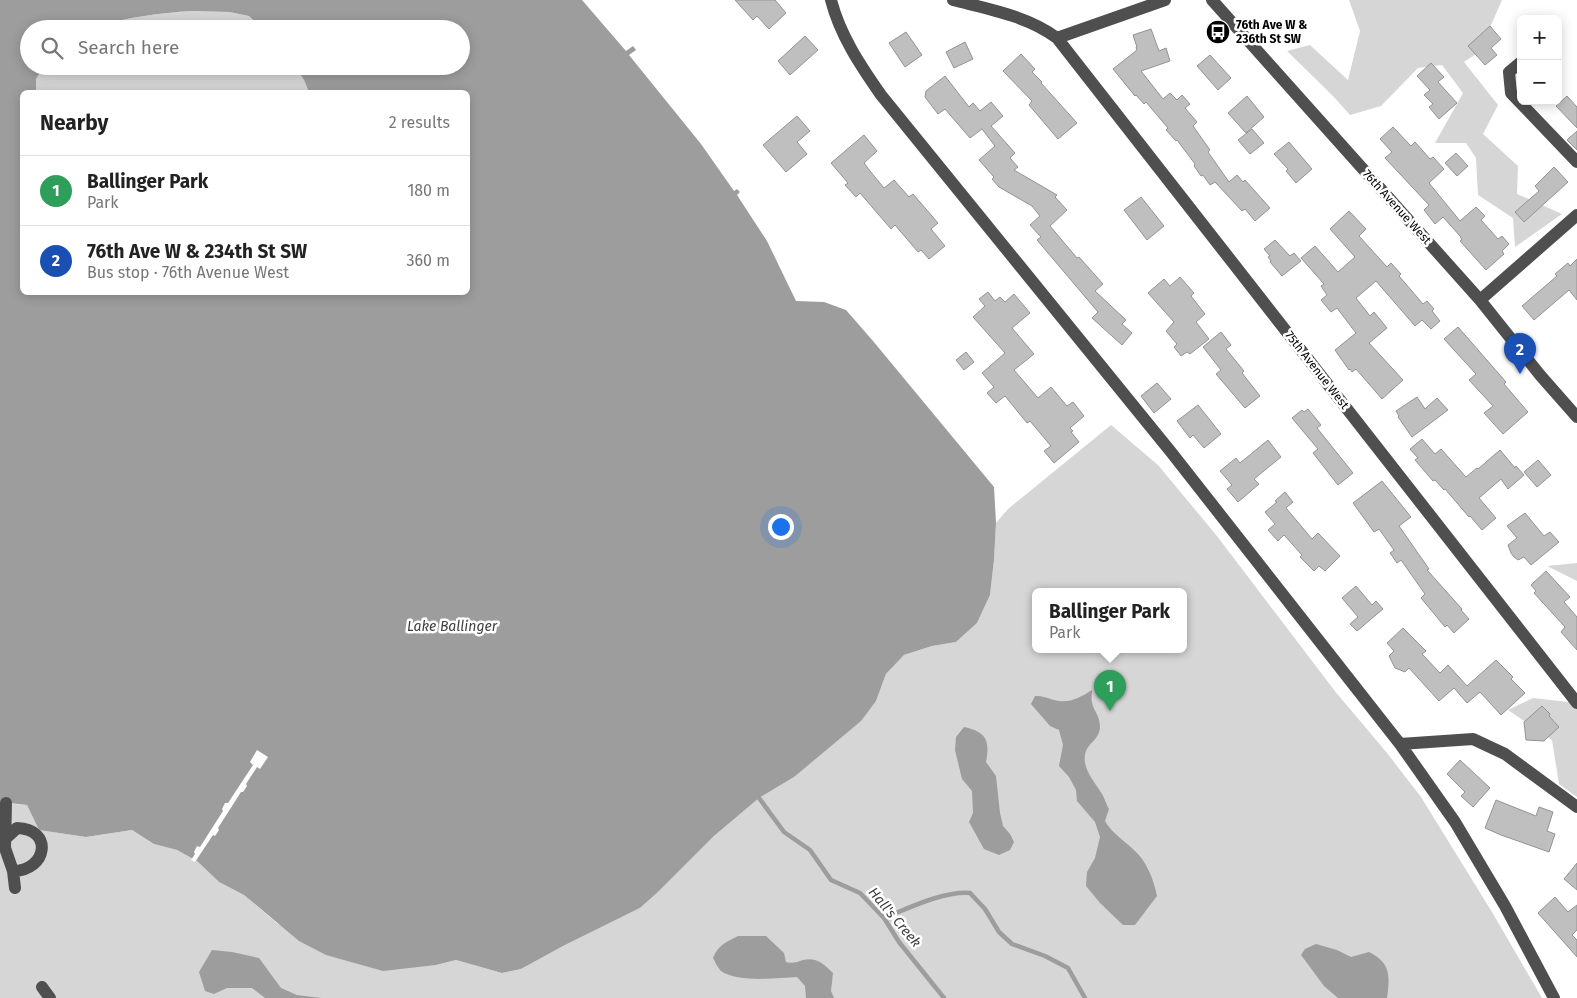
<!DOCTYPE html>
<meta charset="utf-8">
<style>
:root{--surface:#fff;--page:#f2f2f2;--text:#222;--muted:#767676;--line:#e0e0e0;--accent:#0f766e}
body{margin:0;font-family:"Fira Sans",sans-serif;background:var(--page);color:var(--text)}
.controls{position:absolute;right:15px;top:15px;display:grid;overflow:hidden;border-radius:8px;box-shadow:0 2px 12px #0003}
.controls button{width:45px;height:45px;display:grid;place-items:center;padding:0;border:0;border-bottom:1px solid var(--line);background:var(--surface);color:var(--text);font:25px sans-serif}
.you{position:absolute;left:780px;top:526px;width:18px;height:18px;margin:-12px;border:4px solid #fff;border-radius:50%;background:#1a73e8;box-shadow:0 0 0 8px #1a73e833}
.badge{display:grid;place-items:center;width:32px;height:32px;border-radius:50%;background:var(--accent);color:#fff;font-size:16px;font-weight:700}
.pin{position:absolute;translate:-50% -41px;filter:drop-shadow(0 1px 2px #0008)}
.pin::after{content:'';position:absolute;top:26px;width:18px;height:15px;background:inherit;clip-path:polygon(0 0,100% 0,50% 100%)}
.popup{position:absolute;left:1032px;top:588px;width:155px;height:65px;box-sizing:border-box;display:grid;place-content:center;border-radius:8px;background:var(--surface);filter:drop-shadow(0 1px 4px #0005);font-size:16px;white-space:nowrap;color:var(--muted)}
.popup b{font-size:19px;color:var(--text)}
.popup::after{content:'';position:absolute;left:50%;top:100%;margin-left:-10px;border:10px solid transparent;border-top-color:var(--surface)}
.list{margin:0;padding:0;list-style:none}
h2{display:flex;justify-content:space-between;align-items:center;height:65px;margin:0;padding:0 20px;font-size:21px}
h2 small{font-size:16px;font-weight:400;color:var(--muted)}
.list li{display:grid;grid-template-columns:32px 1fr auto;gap:15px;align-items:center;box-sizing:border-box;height:70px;padding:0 20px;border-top:1px solid var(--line)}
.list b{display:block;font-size:19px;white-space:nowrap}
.list p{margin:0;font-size:16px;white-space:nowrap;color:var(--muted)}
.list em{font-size:16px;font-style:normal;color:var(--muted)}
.icon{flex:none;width:28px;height:28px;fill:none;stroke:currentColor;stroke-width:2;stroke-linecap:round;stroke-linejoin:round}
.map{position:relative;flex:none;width:1577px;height:998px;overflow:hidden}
.search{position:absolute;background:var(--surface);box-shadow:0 2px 12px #0003;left:20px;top:20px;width:450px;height:55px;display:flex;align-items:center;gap:12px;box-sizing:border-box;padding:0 18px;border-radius:28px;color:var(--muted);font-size:19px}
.panel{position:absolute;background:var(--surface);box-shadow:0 2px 12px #0003;left:20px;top:90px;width:450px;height:205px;border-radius:8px}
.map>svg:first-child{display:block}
</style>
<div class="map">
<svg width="1577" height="998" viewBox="0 0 1577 998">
<rect width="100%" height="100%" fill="#fff"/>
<path fill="#d6d6d6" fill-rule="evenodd" d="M 1349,0 L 1502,0 L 1479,52 L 1464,62 L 1498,105 L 1483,134 L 1518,166 L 1517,194 L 1562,214 L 1515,247 L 1513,218 L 1478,195 L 1476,158 L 1466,143 L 1435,143 L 1463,93 L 1442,65 L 1418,68 L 1381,106 L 1350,115 L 1333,96 L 1287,51 L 1310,45 L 1348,80 L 1360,31 Z
M 192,11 L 229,12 L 249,16 L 263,29 L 95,29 L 98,26 C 129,17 159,13 192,11 Z
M 44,66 L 295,66 L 304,80 L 309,92 L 36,92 L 36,79 Z
M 1111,425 L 1158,465 L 1217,536 L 1334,690 L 1387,753 L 1421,797 L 1492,912 L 1542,998 L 0,998 L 0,803 L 27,805 L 39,830 L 86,837 L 132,830 L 154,844 L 177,850 L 197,861 L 219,882 L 244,895 L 278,924 L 413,967 L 436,965 L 456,960 L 502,973 L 521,969 L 569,943 L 640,908 L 658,892 L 714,836 L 759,798 L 794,777 L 876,701 L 886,674 L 904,655 L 932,646 L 956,642 L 977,623 L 990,595 L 994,560 L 996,523 L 1008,509 ZM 1036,592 L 1184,592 L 1184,650 L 1036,650 Z
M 1577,563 L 1577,581 L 1547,566 Z
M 1533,698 L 1577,703 L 1577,797 L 1559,784 L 1552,740 L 1508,710 Z"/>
<path fill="#9d9d9d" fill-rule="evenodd" d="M 0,0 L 582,0 L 626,51 L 633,46 L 636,50 L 629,55 L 701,144 L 734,191 L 737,189 L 740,192 L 737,195 L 767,241 L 796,301 L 824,302 L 846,310 L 873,341 L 994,487 L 996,523 L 994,560 L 990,595 L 977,623 L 956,642 L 932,646 L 904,655 L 886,674 L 876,701 L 861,721 L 794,777 L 759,798 L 714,836 L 658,892 L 640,908 L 565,945 L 521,969 L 502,973 L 456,960 L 436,965 L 383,971 L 326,955 L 299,941 L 244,895 L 219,882 L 197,861 L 177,850 L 154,844 L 132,830 L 86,837 L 39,830 L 27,805 L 0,802 ZM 192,11 L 229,12 L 249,16 L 263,29 L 461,29 L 461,66 L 295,66 L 304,80 L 309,92 L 468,92 L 468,292 L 22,292 L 22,92 L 36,92 L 36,79 L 44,66 L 29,66 L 29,29 L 95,29 L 98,26 C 129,17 159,13 192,11 Z
M 1092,690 C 1092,694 1091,699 1092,702 C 1094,713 1100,714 1100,728 C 1099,739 1089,743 1086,751 C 1080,767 1095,782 1102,794 C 1105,799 1106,804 1109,809 L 1105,821 C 1113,835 1127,842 1138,854 C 1148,865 1154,881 1157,896 L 1135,925 L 1123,925 L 1100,903 L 1086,886 L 1087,872 L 1095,858 L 1100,837 L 1095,822 L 1077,801 L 1076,790 L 1069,777 L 1059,766 L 1063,745 L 1059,730 L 1050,726 L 1031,704 L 1035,696 C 1043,696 1047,698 1054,700 C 1069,704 1079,698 1092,690 Z
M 964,727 C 987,732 990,741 986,762 L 996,776 L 1000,813 L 1003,826 L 1010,834 L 1014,842 L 1010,850 L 999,855 L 984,849 L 969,822 L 973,813 L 972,791 L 962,779 L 955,750 L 956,737 Z
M 738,936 L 766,936 L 784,953 L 786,962 C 793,964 797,962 803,960 C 816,957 824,964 833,973 L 831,991 L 834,998 L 806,998 L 805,986 L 797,977 C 777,978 738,983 721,971 C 718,968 715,962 713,958 C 718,945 726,942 738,936 Z
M 1316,944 L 1337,950 L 1351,957 L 1369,952 C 1391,963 1390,976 1387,998 L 1338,998 L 1324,986 L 1301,955 L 1305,949 Z
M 212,950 L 232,952 L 259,958 L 281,988 L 297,995 L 321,998 L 265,998 L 252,988 L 227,988 L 214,994 L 205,991 L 199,972 Z"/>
<path fill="#fff" d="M 257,750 L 268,757 L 260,769 L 257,767 L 246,784 L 247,786 L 243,792 L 241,792 L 218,828 L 219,830 L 215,836 L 213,835 L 195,862 L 191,860 L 195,854 L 194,852 L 197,846 L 200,847 L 223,811 L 222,809 L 225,803 L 228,803 L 253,765 L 250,762 Z"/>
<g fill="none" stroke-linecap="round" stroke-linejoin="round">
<path stroke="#9d9d9d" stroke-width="4.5" d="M 759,798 L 784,832 L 810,850 L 831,880 L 860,893 L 884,918 L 899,942 L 944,998
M 884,918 C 909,908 943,891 970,893 L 985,909 L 999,932 L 1012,944 L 1045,956 L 1068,968 L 1085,998"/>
</g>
<path fill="#bfbfbf" stroke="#939393" d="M 735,0 L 775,0 L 786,13 L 769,29 L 757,16 L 753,20 Z
M 1490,26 L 1501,39 L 1491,48 L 1497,55 L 1485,65 L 1468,46 Z
M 1151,29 L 1159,51 L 1166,48 L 1170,61 L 1141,71 L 1163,99 L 1170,93 L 1177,100 L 1182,95 L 1190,104 L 1185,108 L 1197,122 L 1193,126 L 1210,150 L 1208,152 L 1229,182 L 1237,175 L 1243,182 L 1245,180 L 1270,208 L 1255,221 L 1245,209 L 1242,211 L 1215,182 L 1210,185 L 1203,175 L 1201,176 L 1194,166 L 1195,164 L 1177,140 L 1176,141 L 1166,130 L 1168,128 L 1146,102 L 1144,104 L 1136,95 L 1135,96 L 1113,69 L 1137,50 L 1136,47 L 1137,47 L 1133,35 Z
M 906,32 L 922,55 L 905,67 L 889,43 Z
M 805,36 L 818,50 L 790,75 L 778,61 Z
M 965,42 L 973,59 L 954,68 L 946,52 Z
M 1021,54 L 1035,69 L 1032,72 L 1042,82 L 1041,83 L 1077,123 L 1058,139 L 1029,105 L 1032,101 L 1003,71 Z
M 1210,55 L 1231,78 L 1218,90 L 1197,66 Z
M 1431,63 L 1444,77 L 1438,82 L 1457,103 L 1439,119 L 1429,107 L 1433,104 L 1424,95 L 1430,90 L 1417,76 Z
M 945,76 L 969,107 L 973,103 L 980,111 L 991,102 L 1003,116 L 991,126 L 1015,153 L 1010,158 L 1018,167 L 1014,170 L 1057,195 L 1055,197 L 1067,210 L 1050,226 L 1077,258 L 1079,257 L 1103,284 L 1095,291 L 1126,320 L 1122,324 L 1132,333 L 1122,345 L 1092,318 L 1098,312 L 1037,240 L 1041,237 L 1030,225 L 1040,216 L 1032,206 L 999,187 L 992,179 L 994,177 L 979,160 L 995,146 L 982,129 L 970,138 L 945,109 L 938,114 L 925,97 L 926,91 Z
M 1247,96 L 1264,117 L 1246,133 L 1228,113 Z
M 1567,96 L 1577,107 L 1577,128 L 1556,106 Z
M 797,116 L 810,131 L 797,142 L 807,154 L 786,172 L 763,145 Z
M 1393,127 L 1411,146 L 1415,142 L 1430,159 L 1433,157 L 1444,169 L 1429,183 L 1460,221 L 1476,207 L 1485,216 L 1481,220 L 1498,239 L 1502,236 L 1509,244 L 1502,251 L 1504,254 L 1486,270 L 1460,241 L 1462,240 L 1460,236 L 1443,217 L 1435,224 L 1424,210 L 1429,205 L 1385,158 L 1392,152 L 1380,139 Z
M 1252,129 L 1264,143 L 1250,154 L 1238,140 Z
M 1577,131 L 1577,150 L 1567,140 Z
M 864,135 L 877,151 L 864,163 L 870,171 L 884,188 L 894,180 L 909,197 L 913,194 L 938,223 L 931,229 L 945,246 L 929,259 L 921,250 L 918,252 L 895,225 L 891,229 L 860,193 L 856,197 L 845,185 L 848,183 L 831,163 Z
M 1289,142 L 1312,169 L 1296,183 L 1286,171 L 1288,169 L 1274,154 Z
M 1456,153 L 1468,166 L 1457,176 L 1445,163 Z
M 1554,167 L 1568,182 L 1524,222 L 1515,212 L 1539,191 L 1535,186 Z
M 1141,197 L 1164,226 L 1147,240 L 1124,210 Z
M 1349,211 L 1366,229 L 1359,236 L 1387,267 L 1391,263 L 1401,274 L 1399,276 L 1423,304 L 1427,301 L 1434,309 L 1432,311 L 1440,321 L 1431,329 L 1422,320 L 1415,326 L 1376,281 L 1356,298 L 1370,316 L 1374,312 L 1387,328 L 1369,343 L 1403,380 L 1382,399 L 1356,369 L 1352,372 L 1350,369 L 1349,370 L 1335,350 L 1356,333 L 1337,308 L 1331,312 L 1321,300 L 1327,295 L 1321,286 L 1324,284 L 1301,258 L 1315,246 L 1338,272 L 1355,257 L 1330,229 Z
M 1275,240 L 1290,256 L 1294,253 L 1301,261 L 1282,276 L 1270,262 L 1271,261 L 1268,257 L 1270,256 L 1264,249 Z
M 1577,259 L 1577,300 L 1569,290 L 1534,320 L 1522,306 L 1557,276 L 1555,274 L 1568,263 L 1570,266 Z
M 1180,277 L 1194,293 L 1191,296 L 1205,314 L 1196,322 L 1209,339 L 1190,354 L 1187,352 L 1181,356 L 1174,347 L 1177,344 L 1166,331 L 1174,322 L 1148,293 L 1164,279 L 1170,286 Z
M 988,292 L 995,301 L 1000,297 L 1005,302 L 1014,294 L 1030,313 L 1012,328 L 1034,354 L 1014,370 L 1038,398 L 1051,387 L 1067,406 L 1073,402 L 1084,416 L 1070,428 L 1073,431 L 1071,432 L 1079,442 L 1054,463 L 1044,451 L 1051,446 L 1030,421 L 1027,423 L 1005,396 L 996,403 L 987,393 L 994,387 L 982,373 L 1005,353 L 973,317 L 985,306 L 979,299 Z
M 1458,327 L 1506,382 L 1504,384 L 1528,412 L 1503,434 L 1484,413 L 1493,406 L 1469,380 L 1476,374 L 1444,339 Z
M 1221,332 L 1231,345 L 1226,349 L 1244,371 L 1242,373 L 1260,396 L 1245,408 L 1216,374 L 1221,370 L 1203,347 Z
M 966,352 L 974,362 L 964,370 L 956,360 Z
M 1157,383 L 1171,399 L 1154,413 L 1141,396 Z
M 1417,397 L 1425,409 L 1437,398 L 1448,410 L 1412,437 L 1398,417 L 1399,416 L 1396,411 Z
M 1198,405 L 1221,434 L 1204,448 L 1193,435 L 1190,438 L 1177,421 Z
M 1308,409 L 1321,425 L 1317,428 L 1353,473 L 1338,485 L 1313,453 L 1318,449 L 1292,418 L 1302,410 L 1304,412 Z
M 1422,439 L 1435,454 L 1441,449 L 1466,477 L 1477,468 L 1478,469 L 1500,450 L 1515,468 L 1516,466 L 1524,475 L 1508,489 L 1501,479 L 1479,498 L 1496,518 L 1482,530 L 1470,516 L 1469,517 L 1445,489 L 1444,490 L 1435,480 L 1433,481 L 1415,460 L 1418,458 L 1410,449 Z
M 1268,440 L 1281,457 L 1254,479 L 1259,484 L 1238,502 L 1227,489 L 1232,485 L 1220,471 L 1236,458 L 1240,463 Z
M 1538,460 L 1551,475 L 1537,487 L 1524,472 Z
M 1382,481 L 1411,517 L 1399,526 L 1429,569 L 1427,570 L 1462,609 L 1461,610 L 1469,619 L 1454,633 L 1447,625 L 1445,627 L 1421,598 L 1425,594 L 1401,560 L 1397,563 L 1390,553 L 1394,550 L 1379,529 L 1374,532 L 1353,503 Z
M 1285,492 L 1293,502 L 1286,508 L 1312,539 L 1318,533 L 1340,556 L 1325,571 L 1319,566 L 1314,571 L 1300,557 L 1302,555 L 1284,535 L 1278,541 L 1268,530 L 1275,524 L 1265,512 L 1277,502 L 1275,501 Z
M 1525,513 L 1544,536 L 1550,532 L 1559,542 L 1531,565 L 1524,557 L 1518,560 L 1514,557 L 1511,553 L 1508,545 L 1517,538 L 1507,526 Z
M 1546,571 L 1570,597 L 1564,602 L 1577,617 L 1577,650 L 1561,632 L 1565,627 L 1534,593 L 1536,591 L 1531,585 Z
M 1356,586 L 1372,605 L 1376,601 L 1383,609 L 1357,631 L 1350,624 L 1358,617 L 1342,598 Z
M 1403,628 L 1426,651 L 1422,654 L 1440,673 L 1448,665 L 1467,686 L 1496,660 L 1513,677 L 1511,679 L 1525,693 L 1501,715 L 1480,692 L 1467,703 L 1454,688 L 1439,701 L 1409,668 L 1405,672 L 1395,668 L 1389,656 L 1394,651 L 1387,643 Z
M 1542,706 L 1550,714 L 1549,716 L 1559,727 L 1544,741 L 1526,740 L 1524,722 Z
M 1460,760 L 1490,788 L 1473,807 L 1461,796 L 1465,792 L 1447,774 Z
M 1496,800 L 1536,816 L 1539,807 L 1553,812 L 1547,831 L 1555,834 L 1549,852 L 1501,835 L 1485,828 Z
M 1577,863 L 1577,890 L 1564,879 Z
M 1555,897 L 1568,912 L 1577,905 L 1577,930 L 1572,935 L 1577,940 L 1577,957 L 1538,913 Z"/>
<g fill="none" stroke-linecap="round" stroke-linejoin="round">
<path stroke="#4f4f4f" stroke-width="12" d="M 831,0 C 840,35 860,65 881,95 L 1171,452 L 1400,744 L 1455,822 L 1505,906 L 1554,998
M 953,0 C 988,9 1028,16 1057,38 L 1165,0
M 1212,0 L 1480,300 L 1540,375 L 1577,417
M 1057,38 L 1577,703
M 1521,62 L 1509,72 L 1511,93 L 1577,162
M 1480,300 L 1577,215
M 1400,744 L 1473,739 L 1505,754 L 1577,807
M 6,803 L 5,848 L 13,871 L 15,888
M 4,840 L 17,828 C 54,829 47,871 13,871
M 42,987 L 50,998"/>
</g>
<defs>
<g id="bus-disc" transform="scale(1.25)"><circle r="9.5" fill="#000" stroke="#fff"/><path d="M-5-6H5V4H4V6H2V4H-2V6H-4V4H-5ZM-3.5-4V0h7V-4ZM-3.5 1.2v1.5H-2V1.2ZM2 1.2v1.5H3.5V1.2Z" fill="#fff"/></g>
</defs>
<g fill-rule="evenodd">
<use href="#bus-disc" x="1218" y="32"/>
</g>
<g text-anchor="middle" stroke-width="5" stroke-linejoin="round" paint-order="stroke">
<g font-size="12" font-weight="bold" fill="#000" stroke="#fff" text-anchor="start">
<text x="1236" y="29">76th Ave W &amp;<tspan x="1236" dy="14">236th St SW</tspan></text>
</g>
<g font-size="12" fill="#000" stroke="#fff">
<text transform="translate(1397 207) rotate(48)" y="4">76th Avenue West</text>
<text transform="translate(1317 370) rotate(52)" y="4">75th Avenue West</text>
</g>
<g font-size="14" font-style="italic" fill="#3e3e3e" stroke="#fff">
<text x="452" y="631">Lake Ballinger</text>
<text transform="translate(895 917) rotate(50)" y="5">Hall's Creek</text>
</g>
</g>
</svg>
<div class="controls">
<button>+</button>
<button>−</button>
</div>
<div class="you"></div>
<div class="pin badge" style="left:1110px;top:711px;background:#2e9e5b">1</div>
<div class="popup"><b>Ballinger Park</b>Park</div>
<div class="pin badge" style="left:1520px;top:374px;background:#1a4fb4">2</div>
<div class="search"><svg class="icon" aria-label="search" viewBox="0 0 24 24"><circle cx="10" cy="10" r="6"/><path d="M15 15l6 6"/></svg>Search here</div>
<section class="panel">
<h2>Nearby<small>2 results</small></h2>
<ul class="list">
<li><span class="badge" style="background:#2e9e5b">1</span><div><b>Ballinger Park</b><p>Park</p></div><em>180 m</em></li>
<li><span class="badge" style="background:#1a4fb4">2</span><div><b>76th Ave W &amp; 234th St SW</b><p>Bus stop · 76th Avenue West</p></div><em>360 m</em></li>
</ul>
</section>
</div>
